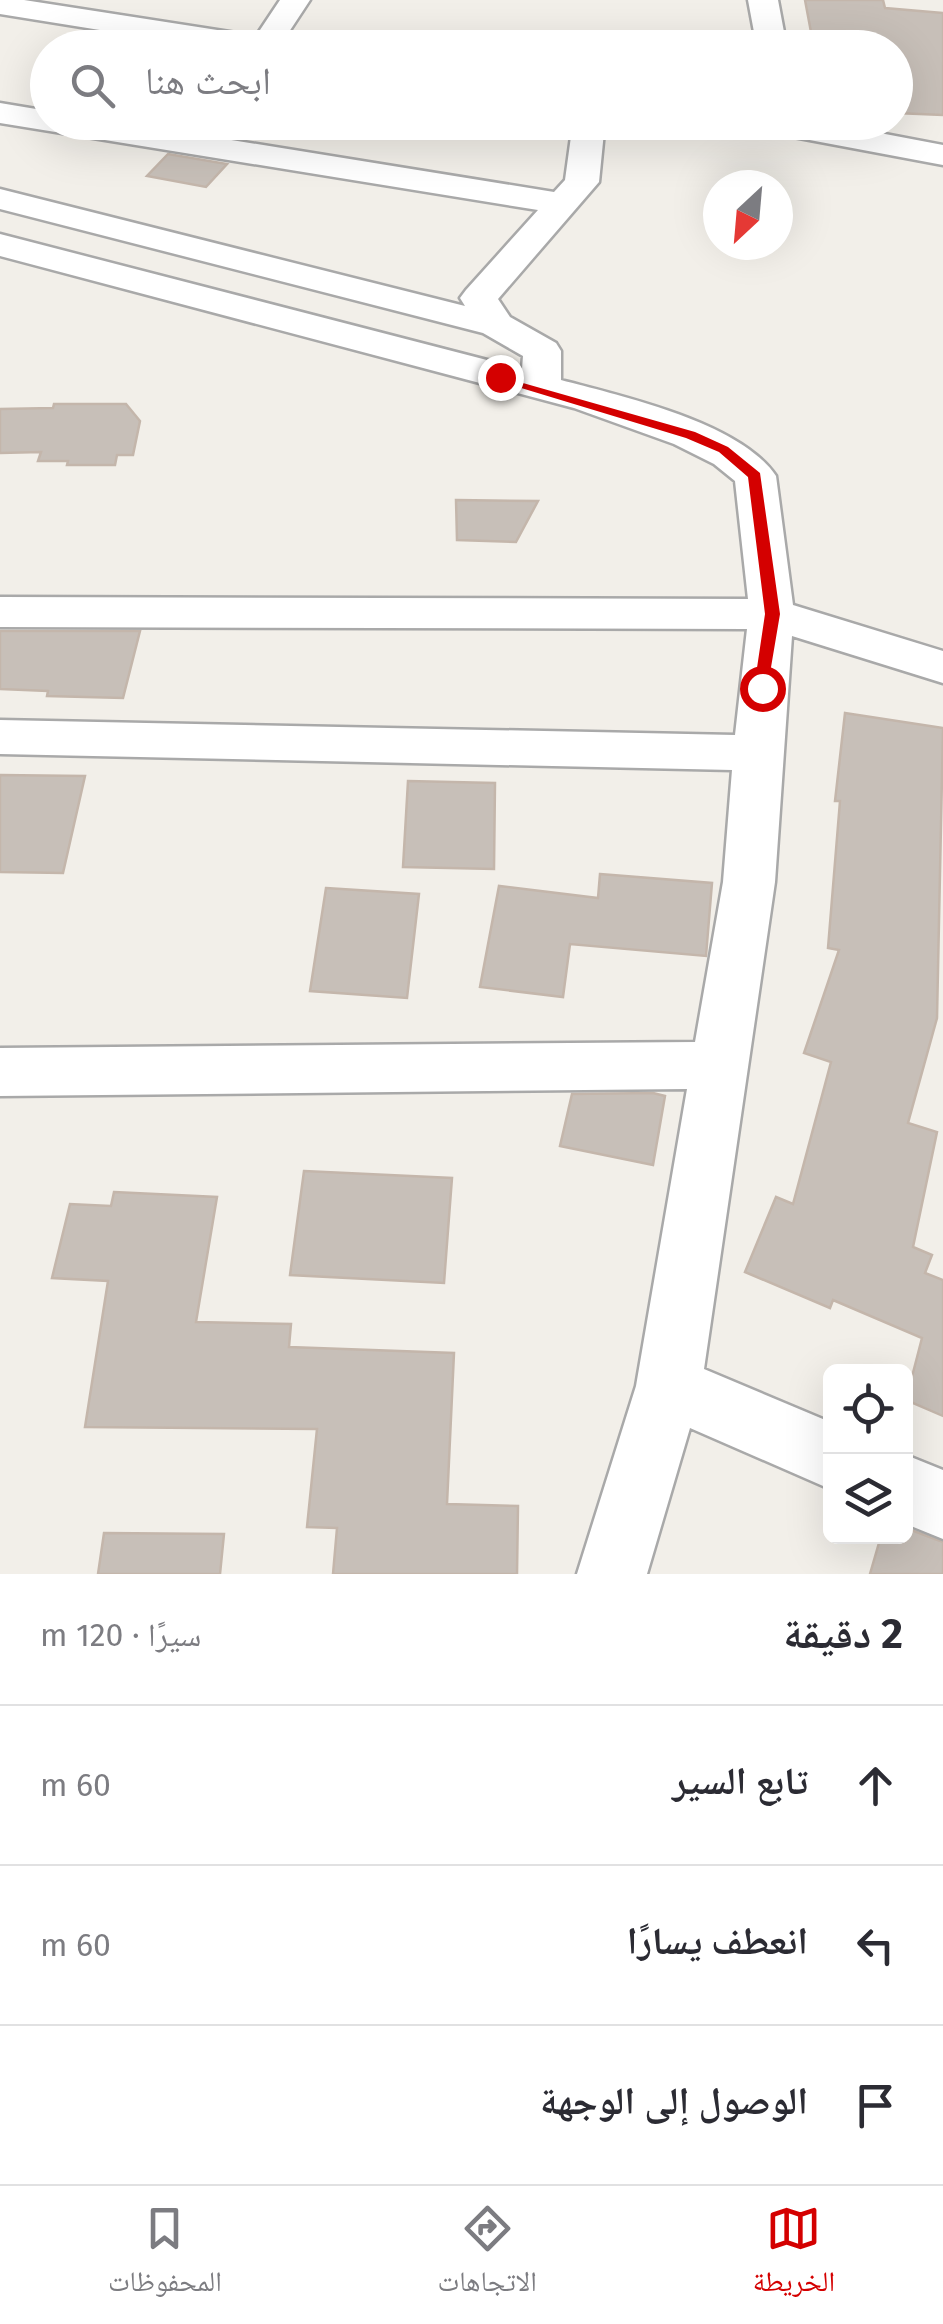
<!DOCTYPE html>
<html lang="ar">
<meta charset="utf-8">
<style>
:root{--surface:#fff;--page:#f7f7f7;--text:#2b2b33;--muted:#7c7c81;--line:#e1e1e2;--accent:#d40000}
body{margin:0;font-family:"Fira Sans","Noto Naskh Arabic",sans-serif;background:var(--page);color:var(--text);direction:rtl}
.controls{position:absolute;right:30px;bottom:30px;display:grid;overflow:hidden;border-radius:15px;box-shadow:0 10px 40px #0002}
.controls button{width:90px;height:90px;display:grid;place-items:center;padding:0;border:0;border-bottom:2px solid var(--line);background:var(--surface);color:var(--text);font:50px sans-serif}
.compass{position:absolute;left:703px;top:170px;width:90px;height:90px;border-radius:50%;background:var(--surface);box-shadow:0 10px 40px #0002;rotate:206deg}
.stop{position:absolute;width:30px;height:30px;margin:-22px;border:8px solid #d40000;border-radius:50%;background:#fff}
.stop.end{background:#d40000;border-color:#fff;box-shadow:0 2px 10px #0008}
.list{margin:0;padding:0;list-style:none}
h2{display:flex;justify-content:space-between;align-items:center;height:130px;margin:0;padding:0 40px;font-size:42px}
h2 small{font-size:32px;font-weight:400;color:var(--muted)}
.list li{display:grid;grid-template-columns:65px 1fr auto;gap:30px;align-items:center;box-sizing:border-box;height:160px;padding:0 40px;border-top:2px solid var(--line)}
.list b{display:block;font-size:38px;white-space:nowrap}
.list em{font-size:32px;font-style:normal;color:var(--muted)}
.icon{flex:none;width:55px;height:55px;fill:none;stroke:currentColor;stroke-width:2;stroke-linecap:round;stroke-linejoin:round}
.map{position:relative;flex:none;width:943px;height:1574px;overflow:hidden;direction:ltr}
.search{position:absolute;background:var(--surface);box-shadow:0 10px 40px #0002;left:30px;right:30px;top:30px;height:110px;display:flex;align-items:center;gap:25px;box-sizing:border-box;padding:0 35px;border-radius:55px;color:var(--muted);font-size:38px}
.sheet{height:610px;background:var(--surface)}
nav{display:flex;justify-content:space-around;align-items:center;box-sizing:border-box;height:140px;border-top:2px solid var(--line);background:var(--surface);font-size:28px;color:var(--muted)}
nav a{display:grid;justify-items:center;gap:5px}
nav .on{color:var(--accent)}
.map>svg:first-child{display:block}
</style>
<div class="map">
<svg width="943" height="1574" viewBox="0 0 943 1574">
<rect width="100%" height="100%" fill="#f2efe9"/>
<path fill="#c7bfb8" stroke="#c4b6ab" stroke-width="2.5" d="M 805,0 L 883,0 L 885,8 L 943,13 L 943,115 L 896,113 L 896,48 L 814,48 Z
M 168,154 L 227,164 L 206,187 L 147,176 Z
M 54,404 L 126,404 L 140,421 L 133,455 L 117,455 L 115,465 L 67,465 L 68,461 L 38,461 L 41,452 L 0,453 L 0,409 L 53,408 Z
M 456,500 L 538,501 L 516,542 L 457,540 Z
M 0,631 L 140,631 L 123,698 L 47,696 L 48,691 L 0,689 Z
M 845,713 L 943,728 L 937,1018 L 908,1123 L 937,1132 L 913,1247 L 932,1255 L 925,1273 L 943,1280 L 943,1416 L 906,1400 L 922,1338 L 833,1300 L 830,1308 L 745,1272 L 776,1197 L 793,1204 L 831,1062 L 804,1053 L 839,950 L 828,948 L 840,801 L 835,801 Z
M 0,775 L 85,776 L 63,873 L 0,872 Z
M 408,781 L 495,783 L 494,869 L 403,867 Z
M 600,874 L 712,883 L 706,956 L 570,944 L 563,997 L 480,987 L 499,886 L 598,898 Z
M 326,888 L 419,894 L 407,998 L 310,991 Z
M 653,1093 L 665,1096 L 653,1165 L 560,1146 L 572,1094 Z
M 304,1171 L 452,1178 L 444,1283 L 290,1275 Z
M 114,1192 L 217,1197 L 196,1322 L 291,1324 L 289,1347 L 454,1353 L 447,1504 L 518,1506 L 517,1574 L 333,1574 L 337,1528 L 307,1527 L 317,1429 L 85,1427 L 108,1281 L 52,1278 L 70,1204 L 111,1206 Z
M 906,1528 L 943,1542 L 943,1574 L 870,1574 L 881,1536 L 906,1536 Z
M 104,1533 L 224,1534 L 220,1574 L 98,1574 Z"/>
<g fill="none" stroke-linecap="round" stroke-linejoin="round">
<g stroke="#a9a9a9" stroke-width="5">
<path id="minor" d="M 0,0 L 24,0 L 256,36 L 280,0 L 310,0 L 283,41 L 288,48 L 212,48 L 0,14 Z
M 748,0 L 778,0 L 787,48 L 757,48 Z
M 0,103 L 48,111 L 48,122 L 120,122 L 554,192 L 565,180 L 573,122 L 605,122 L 599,182 L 498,299 L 510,317 L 556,343 L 561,351 L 561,380 C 621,396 740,422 776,476 L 793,605 L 943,651 L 943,683 L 792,636 L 775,882 L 704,1369 L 830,1422 L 830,1489 L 690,1428 L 647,1574 L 577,1574 L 636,1386 L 687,1089 L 0,1096 L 0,1048 L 695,1042 L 723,882 L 732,770 L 0,754 L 0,720 L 735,735 L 747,629 L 0,627 L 0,597 L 748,599 L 735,481 L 714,464 L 674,444 L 574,408 L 0,256 L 0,234 L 522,369 L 523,356 L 483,333 L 0,209 L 0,189 L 465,306 L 460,298 L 466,290 L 538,210 L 0,123 Z
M 751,122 L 822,122 L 943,145 L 943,165 L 767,132 L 756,129 Z
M 906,1455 L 943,1470 L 943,1539 L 906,1524 Z"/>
</g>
<use href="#minor" fill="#fff" fill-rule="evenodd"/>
</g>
<path fill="#d40000" d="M 495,375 L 695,432 L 728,447 L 760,473 L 780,614 L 767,691 L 762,693 L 754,688 L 765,614 L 748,477 L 719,452 L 686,438 L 495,380 Z"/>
</svg>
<div class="controls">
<button><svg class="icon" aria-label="locate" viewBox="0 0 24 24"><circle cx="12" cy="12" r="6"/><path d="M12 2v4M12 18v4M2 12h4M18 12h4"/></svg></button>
<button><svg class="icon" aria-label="layers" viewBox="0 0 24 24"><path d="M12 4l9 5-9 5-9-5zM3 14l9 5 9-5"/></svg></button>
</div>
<svg class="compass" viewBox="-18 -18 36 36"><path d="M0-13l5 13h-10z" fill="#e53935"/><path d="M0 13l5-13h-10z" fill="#7c7c81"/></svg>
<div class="stop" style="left:762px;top:688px"></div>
<div class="stop end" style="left:500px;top:377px"></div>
<div class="search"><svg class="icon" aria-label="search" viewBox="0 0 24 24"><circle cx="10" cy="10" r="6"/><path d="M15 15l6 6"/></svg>ابحث هنا</div>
</div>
<section class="sheet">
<h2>2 دقيقة<small>سيرًا · 120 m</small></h2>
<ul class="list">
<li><svg class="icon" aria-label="ahead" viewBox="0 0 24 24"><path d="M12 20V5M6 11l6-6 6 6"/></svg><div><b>تابع السير</b></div><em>60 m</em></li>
<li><svg class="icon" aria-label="left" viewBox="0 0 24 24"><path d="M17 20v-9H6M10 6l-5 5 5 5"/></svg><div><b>انعطف يسارًا</b></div><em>60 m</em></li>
<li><svg class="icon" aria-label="arrive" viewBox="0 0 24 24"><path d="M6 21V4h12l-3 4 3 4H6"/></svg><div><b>الوصول إلى الوجهة</b></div></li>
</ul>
</section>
<nav>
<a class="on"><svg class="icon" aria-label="map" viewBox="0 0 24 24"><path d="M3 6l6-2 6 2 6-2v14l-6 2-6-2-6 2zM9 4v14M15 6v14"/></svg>الخريطة</a>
<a><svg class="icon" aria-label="directions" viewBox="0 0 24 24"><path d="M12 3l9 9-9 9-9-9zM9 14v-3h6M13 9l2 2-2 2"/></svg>الاتجاهات</a>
<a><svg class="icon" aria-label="saved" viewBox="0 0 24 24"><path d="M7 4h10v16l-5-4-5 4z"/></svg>المحفوظات</a>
</nav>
